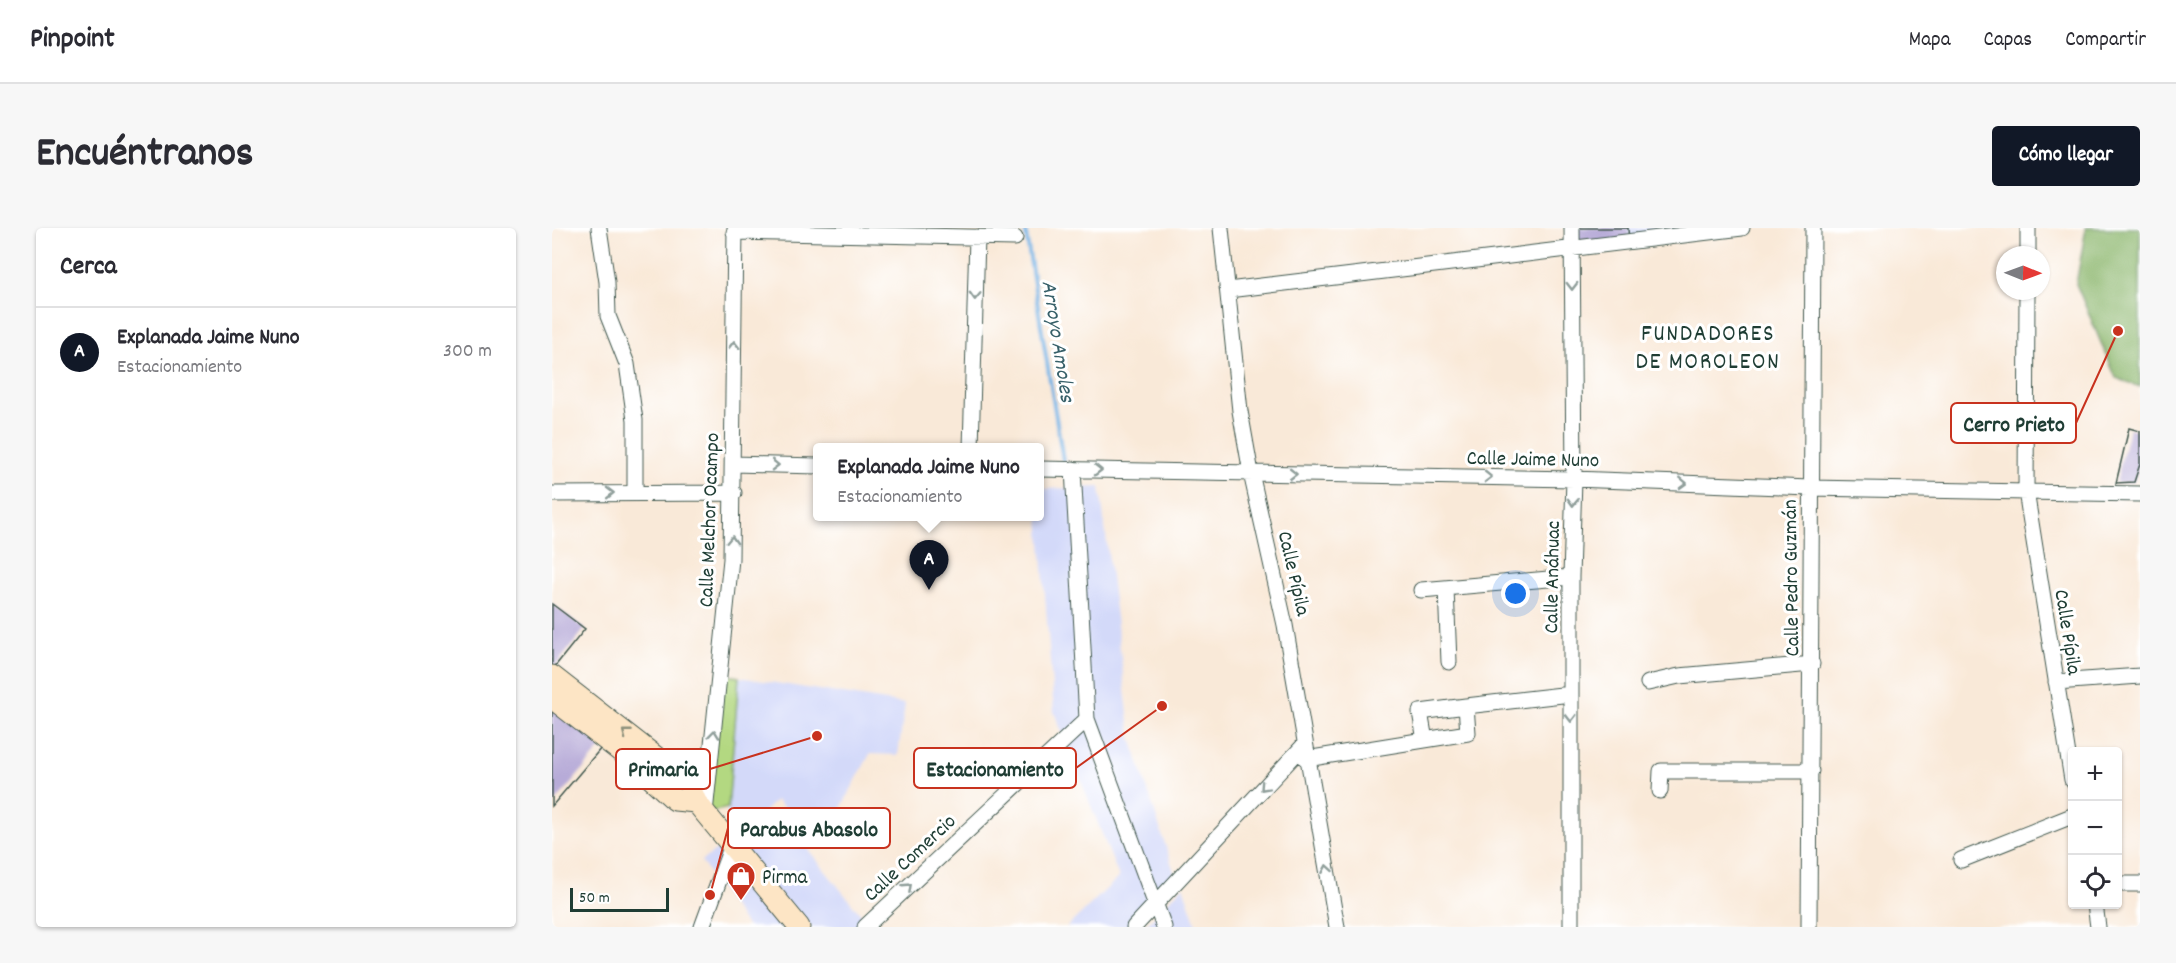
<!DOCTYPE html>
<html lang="es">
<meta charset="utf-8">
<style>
:root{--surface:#fff;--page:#f7f7f7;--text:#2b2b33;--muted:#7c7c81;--line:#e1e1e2;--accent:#111827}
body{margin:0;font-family:Dekko,sans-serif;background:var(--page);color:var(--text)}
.controls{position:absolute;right:18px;bottom:18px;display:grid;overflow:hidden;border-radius:6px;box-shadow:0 2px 4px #0004}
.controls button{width:54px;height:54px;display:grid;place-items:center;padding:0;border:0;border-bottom:2px solid var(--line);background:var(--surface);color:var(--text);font:30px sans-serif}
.compass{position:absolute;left:1444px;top:18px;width:54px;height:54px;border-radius:50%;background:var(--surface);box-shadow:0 2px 4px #0004;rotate:91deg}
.scale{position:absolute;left:18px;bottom:15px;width:99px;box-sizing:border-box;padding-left:6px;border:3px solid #1f3d34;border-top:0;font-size:16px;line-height:21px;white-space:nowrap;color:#1f3d34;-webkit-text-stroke:4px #fff;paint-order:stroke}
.you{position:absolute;left:964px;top:366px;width:21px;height:21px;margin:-15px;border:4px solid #fff;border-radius:50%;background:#1a73e8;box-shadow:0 0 0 9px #1a73e833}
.badge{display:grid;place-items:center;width:39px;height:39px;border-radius:50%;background:var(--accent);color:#fff;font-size:20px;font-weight:700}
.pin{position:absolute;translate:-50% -50px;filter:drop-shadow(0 2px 3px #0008)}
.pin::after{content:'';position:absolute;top:32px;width:21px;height:18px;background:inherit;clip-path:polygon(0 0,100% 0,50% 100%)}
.popup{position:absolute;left:261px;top:215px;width:231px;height:78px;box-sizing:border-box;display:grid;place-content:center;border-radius:6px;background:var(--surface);filter:drop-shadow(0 2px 4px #0005);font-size:20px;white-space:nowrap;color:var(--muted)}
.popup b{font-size:22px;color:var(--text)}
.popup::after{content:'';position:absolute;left:50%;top:100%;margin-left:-12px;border:12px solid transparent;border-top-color:var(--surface)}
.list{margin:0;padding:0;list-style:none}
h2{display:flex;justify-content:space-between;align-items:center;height:78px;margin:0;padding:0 24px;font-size:26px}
h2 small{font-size:20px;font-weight:400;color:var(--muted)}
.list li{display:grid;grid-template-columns:39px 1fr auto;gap:18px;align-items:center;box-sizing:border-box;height:90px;padding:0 24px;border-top:2px solid var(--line)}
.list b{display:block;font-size:22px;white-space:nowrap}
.list p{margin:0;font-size:20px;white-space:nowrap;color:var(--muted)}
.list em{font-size:20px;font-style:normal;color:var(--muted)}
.icon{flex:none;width:33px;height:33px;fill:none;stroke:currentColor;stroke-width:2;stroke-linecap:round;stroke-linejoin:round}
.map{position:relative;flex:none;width:1588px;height:699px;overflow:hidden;border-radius:6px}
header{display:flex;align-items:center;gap:36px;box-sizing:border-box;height:84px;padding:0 30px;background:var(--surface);border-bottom:2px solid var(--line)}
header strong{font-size:28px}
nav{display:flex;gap:33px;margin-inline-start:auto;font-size:21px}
.intro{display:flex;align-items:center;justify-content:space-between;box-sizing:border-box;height:144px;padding:0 36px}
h1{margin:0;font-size:42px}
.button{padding:15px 27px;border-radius:6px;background:var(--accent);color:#fff;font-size:21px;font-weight:700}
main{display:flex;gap:36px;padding:0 36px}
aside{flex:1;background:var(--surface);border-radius:6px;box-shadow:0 2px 4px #0004}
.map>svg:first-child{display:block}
</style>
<header>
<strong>Pinpoint</strong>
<nav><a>Mapa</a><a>Capas</a><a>Compartir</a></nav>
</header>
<div class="intro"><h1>Encuéntranos</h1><a class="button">Cómo llegar</a></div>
<main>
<aside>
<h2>Cerca<small></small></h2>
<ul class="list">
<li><span class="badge">A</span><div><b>Explanada Jaime Nuno</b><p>Estacionamiento</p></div><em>300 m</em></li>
</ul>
</aside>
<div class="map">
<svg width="1588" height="699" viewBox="0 0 1588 699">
<rect width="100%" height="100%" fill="#fff"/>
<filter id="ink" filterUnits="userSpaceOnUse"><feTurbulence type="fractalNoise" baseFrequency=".0167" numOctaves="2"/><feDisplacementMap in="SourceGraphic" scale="12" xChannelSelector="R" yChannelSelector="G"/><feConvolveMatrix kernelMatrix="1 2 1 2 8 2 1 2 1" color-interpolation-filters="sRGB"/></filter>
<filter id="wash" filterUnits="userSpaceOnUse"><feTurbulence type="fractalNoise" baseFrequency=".008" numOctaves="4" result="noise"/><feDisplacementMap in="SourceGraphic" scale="24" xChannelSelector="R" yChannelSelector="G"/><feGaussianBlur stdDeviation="1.35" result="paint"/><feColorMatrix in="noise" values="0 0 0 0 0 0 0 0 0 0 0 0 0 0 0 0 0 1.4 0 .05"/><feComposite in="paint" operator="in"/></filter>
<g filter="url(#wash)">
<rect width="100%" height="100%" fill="#f9e9d8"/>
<path fill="#d3d9f9" d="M 1076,0 L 1190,0 L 1077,15 Z
M 548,259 L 579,510 L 623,647 L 586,699 L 515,699 L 567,649 L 502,484 L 487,289 L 488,261 Z
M 187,449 L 353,476 L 346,527 L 318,526 L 287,584 L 279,579 L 257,603 L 224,572 L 194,602 L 175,587 Z
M 224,582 L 319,699 L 195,699 L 149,633 Z
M 631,658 L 645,699 L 592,699 Z"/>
<path fill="#b3d881" stroke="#698a5a" stroke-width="1.5" d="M 168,446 L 187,449 L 176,580 L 154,585 Z"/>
<path fill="#8eb86f" stroke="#567a52" stroke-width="1.5" d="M 1534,0 L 1588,0 L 1588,159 L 1564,150 L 1524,56 Z"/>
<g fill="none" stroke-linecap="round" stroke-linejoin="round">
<path stroke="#6fb1e4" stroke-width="4" d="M 473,0 L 511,232"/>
</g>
<g id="blocks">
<path fill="#b7abd8" d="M 1020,0 L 1076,0 L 1077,15 L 1020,22 Z
M 1577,200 L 1588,203 L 1588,236 L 1582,254 L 1564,255 Z
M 0,376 L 33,401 L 0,442 Z
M 0,470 L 55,513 L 0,578 Z"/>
</g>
</g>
<g filter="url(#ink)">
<use href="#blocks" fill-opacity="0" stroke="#40574d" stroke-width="1.5"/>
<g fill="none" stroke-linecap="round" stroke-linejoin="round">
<g stroke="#40574d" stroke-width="17">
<path id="street" d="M 47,0 L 55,54 L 56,88 L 75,136 L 83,192 L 83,265
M 669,0 L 688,183 L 699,245 L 733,397 L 785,699
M 182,4 L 463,10
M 1476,27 L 1476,0
M 676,62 L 1190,0
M 1475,63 L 1474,263 L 1520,552
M 419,220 L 425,9
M 181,236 L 266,238
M 488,241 L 1022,251 L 1258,260 L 1588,266
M 521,241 L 535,491 L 612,699
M 0,266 L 182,265
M 894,360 L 897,434
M 869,362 L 1019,349
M 1504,454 L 1588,448
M 1096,455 L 1127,448 L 1260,436
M 873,512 L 868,484 L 914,478
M 754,531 L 916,505 L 914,478 L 1019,466
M 1108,563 L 1109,543 L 1259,543
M 153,585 L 179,331 L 183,0
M 1409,632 L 1520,588
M 1566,656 L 1588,656
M 1543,676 L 1546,699
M 150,699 L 180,617
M 313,699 L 535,491
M 582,699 L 752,517
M 1019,699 L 1019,349 L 1022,251 L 1020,0
M 1257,699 L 1261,0"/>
</g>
<g stroke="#40574d" stroke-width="23">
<path id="secondary" d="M 0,448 L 136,554 L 144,574 L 247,699
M 0,470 L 77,530 L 123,572 L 144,574"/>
</g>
<use href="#street" stroke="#fff" stroke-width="15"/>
<use href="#secondary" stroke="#fde5c5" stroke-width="21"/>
</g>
<defs><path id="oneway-chevron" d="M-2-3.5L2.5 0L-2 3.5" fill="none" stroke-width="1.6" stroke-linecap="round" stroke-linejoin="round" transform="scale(1.5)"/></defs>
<g stroke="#8f9e9a">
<use href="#oneway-chevron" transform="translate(1020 58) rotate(90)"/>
<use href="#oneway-chevron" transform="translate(423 68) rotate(92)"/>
<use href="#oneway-chevron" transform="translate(182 117) rotate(-90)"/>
<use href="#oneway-chevron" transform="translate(223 237) rotate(1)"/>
<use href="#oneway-chevron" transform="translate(546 242) rotate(1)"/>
<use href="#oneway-chevron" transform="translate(741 246) rotate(1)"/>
<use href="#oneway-chevron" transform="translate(936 249) rotate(1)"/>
<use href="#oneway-chevron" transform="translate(1131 255) rotate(2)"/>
<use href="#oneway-chevron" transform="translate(58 265) rotate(-1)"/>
<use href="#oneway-chevron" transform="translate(1021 274) rotate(92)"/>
<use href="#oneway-chevron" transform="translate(180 312) rotate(-88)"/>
<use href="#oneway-chevron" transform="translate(1019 490) rotate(90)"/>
<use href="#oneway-chevron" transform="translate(162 506) rotate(-84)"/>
<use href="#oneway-chevron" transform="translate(712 559) rotate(133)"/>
<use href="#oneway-chevron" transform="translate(775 641) rotate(-100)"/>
<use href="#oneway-chevron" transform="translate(356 659) rotate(-43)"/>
</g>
<use stroke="#8e917c" href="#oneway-chevron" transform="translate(74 505) rotate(-142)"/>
</g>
<defs>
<g id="shop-pin" transform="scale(1.5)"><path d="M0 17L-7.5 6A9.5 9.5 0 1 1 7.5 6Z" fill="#c8321e" stroke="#fff"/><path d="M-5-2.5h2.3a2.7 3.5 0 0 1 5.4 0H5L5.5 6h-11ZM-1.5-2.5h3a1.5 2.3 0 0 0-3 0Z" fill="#fff"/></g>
</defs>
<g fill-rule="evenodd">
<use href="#shop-pin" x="189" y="648"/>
</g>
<g text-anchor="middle" stroke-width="6" stroke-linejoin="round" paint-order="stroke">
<g font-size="21" fill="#1f3d34" stroke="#fff">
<text transform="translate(981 230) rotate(1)" y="7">Calle Jaime Nuno</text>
<text transform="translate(156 292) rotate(-88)" y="7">Calle Melchor Ocampo</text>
<text transform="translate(743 345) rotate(77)" y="7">Calle Pípila</text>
<text transform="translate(999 349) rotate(-89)" y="7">Calle Anáhuac</text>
<text transform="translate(1238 350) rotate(-91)" y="7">Calle Pedro Guzmán</text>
<text transform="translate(1517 404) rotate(81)" y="7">Calle Pípila</text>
<text transform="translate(357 629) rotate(-43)" y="7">Calle Comercio</text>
</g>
<g font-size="21" fill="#1f3d34" stroke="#fff" text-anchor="start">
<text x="210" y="655">Pirma</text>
</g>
<g font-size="22" font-style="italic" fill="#376069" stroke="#fff">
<text transform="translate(508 113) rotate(81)" y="8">Arroyo Amoles</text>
</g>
<g font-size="24" letter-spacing="1.5" fill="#1f3d34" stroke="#fff">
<text x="1156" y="112">FUNDADORES<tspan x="1156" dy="28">DE MOROLEON</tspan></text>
</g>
</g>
<path fill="none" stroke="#c8321e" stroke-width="2" d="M1566 103L1524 195M610 478L524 540M265 508L158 541M158 667L176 600"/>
<g fill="#c8321e" stroke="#fff" stroke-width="2">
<circle cx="1566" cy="103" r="6"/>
<circle cx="610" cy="478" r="6"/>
<circle cx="265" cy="508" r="6"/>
<circle cx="158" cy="667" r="6"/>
</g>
<g fill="#fff" stroke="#c8321e" stroke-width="2">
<rect x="1399" y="175" width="125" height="40" rx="6"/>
<rect x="362" y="520" width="162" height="40" rx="6"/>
<rect x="64" y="521" width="94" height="40" rx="6"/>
<rect x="176" y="580" width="162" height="40" rx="6"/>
</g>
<g font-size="22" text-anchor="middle" font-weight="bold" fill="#1f3d34">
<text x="1462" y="203">Cerro Prieto</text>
<text x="443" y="548">Estacionamiento</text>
<text x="111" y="548">Primaria</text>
<text x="257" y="608">Parabus Abasolo</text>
</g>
</svg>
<div class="controls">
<button>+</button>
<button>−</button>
<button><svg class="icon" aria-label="locate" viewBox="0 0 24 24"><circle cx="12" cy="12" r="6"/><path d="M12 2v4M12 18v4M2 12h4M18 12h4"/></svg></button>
</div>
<svg class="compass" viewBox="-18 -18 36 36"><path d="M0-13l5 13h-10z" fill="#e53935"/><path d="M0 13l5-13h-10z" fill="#7c7c81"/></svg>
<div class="scale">50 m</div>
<div class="you"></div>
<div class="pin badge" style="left:377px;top:362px">A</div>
<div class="popup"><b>Explanada Jaime Nuno</b>Estacionamiento</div>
</div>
</main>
